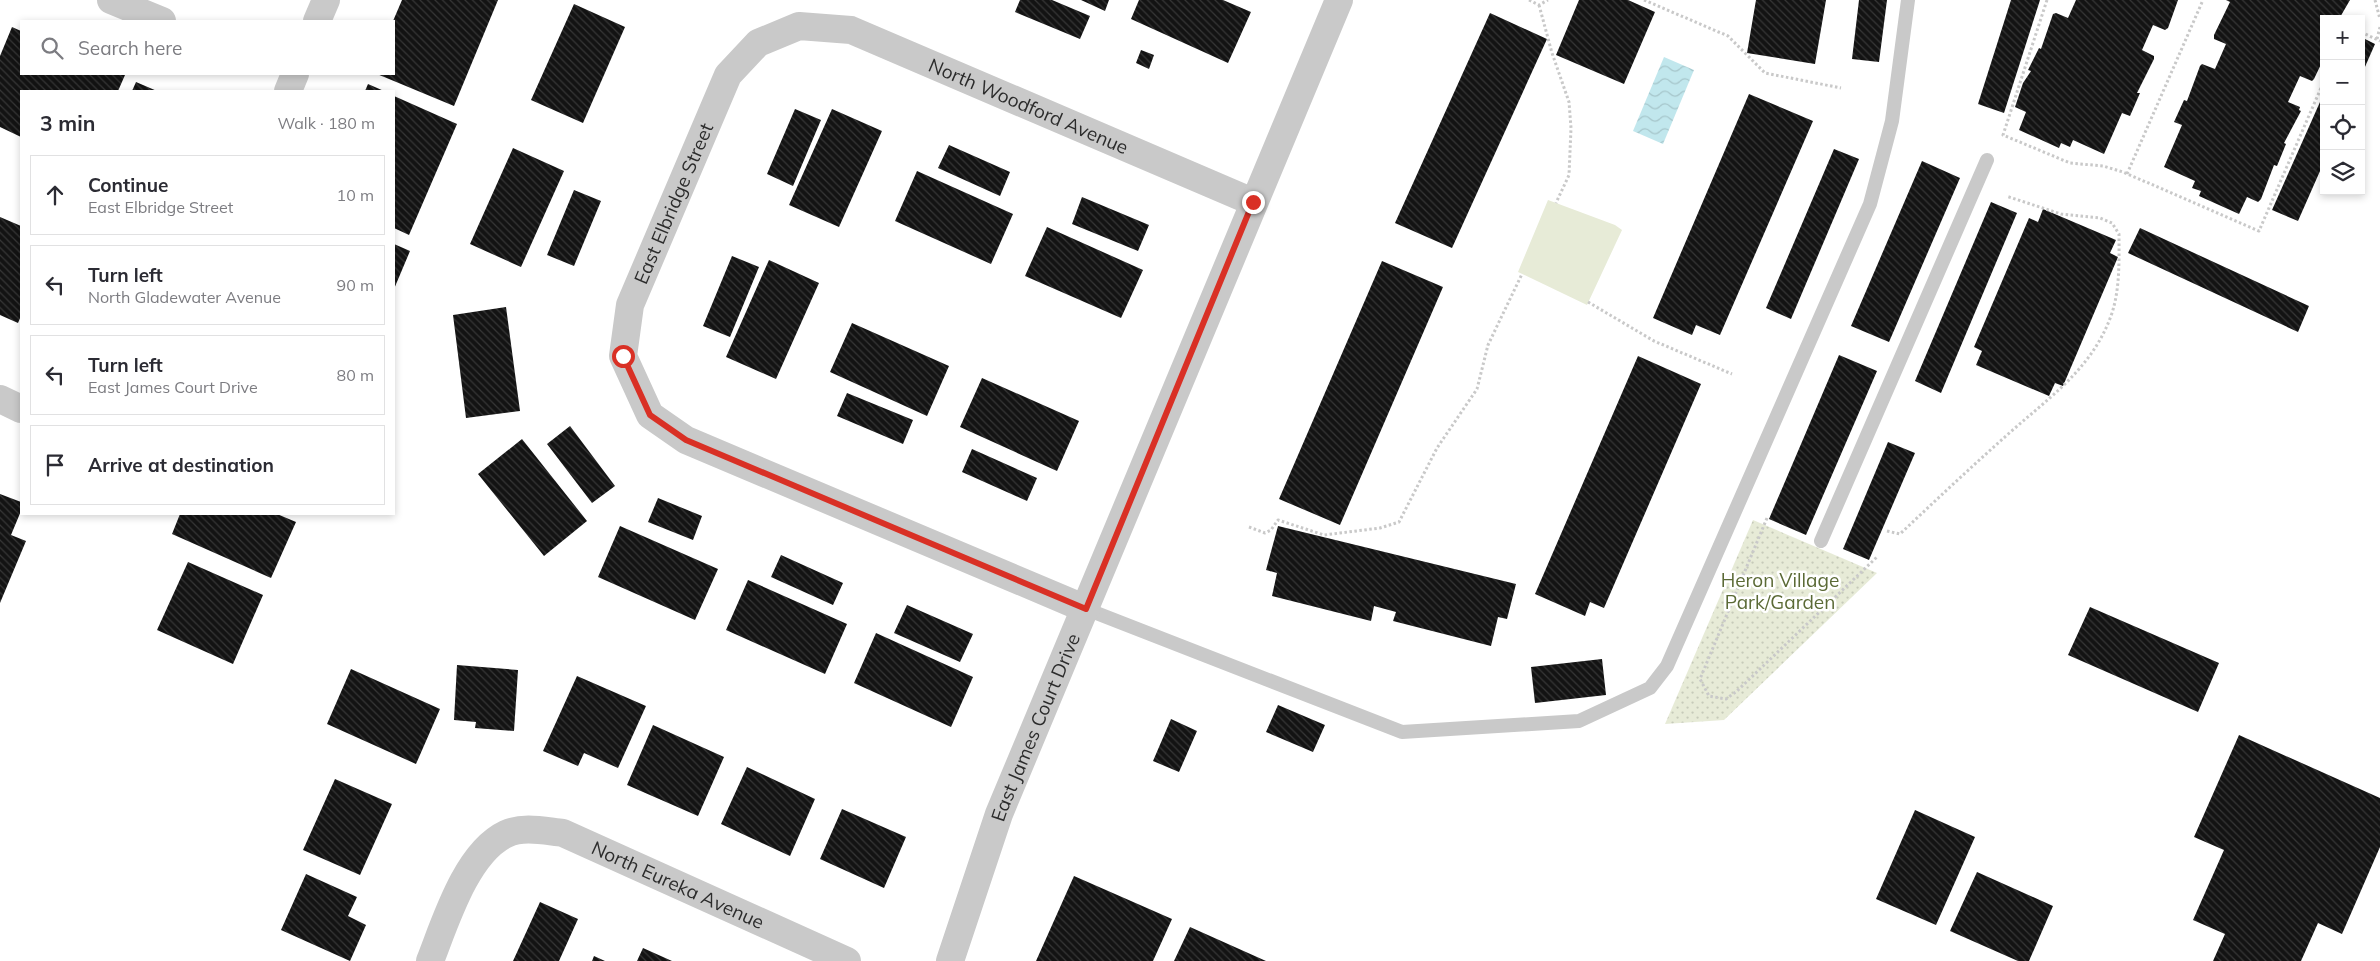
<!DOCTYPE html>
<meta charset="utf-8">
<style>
:root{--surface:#fff;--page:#f2f2f3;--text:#2b2b33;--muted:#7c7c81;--line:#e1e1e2}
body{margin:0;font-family:Mulish,sans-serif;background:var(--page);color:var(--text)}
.controls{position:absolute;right:15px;top:15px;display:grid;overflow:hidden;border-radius:0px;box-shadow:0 2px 8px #0003}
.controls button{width:45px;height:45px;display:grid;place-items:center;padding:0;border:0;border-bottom:1px solid var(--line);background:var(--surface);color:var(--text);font:25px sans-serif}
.stop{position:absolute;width:15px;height:15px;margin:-11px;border:4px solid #d93025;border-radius:50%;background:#fff}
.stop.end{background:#d93025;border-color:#fff;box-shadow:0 1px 5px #0008}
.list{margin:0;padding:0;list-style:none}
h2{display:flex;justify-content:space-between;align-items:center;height:65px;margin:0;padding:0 20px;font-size:21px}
h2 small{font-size:16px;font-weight:400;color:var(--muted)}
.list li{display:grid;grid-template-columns:32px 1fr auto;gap:15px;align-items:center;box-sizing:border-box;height:80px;margin:0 10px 10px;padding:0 10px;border:1px solid var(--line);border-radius:0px}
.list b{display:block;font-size:19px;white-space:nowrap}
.list p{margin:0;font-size:16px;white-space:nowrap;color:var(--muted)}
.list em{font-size:16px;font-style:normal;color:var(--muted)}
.icon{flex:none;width:28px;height:28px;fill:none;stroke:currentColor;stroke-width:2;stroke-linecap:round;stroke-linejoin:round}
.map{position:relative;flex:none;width:2380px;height:961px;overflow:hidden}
.search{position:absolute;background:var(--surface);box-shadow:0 2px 8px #0003;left:20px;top:20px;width:375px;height:55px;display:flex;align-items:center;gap:12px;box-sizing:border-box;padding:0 18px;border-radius:0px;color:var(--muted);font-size:19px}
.panel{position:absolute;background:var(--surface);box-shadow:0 2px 8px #0003;left:20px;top:90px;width:375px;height:425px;border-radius:0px}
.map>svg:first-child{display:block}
</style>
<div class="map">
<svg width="2380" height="961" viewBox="0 0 2380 961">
<defs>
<pattern id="park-dots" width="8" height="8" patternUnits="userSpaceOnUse" patternTransform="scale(1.25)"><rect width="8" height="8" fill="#e7ebd7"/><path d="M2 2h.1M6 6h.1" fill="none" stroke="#c6cab9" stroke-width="1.8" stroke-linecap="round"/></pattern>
<pattern id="water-waves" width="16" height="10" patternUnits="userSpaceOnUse" patternTransform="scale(1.25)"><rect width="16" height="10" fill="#c1e7ed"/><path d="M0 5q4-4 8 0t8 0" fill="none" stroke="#a6c6cb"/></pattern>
<pattern id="building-back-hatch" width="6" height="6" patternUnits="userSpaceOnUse" patternTransform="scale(1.25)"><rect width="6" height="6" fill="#131313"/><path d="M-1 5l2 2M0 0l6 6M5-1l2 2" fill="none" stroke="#363636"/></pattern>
</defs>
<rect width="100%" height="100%" fill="#fff"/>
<path fill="#e7ebd7" d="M 1548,200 L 1615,225 L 1622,230 L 1587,305 L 1518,272 Z"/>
<path fill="url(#park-dots)" d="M 1753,520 L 1877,573 L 1724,720 L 1665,724 Z"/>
<path fill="url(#water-waves)" d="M 1664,57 L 1694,70 L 1663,144 L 1633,131 Z"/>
<path fill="url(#building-back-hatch)" d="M 402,0 L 498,0 L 454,106 L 377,74 L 394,74 L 393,21 Z
M 1020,0 L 1052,0 L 1090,16 L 1080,39 L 1015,12 Z
M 1081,0 L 1109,0 L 1105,11 Z
M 1139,0 L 1223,0 L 1251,12 L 1228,63 L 1131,19 Z
M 1579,0 L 1628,0 L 1655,12 L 1624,84 L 1556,55 Z
M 1756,0 L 1826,0 L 1815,64 L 1747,53 Z
M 1859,0 L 1887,0 L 1879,62 L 1852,59 Z
M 2011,0 L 2040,0 L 2004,113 L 1978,104 Z
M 2076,0 L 2178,0 L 2168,28 L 2165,30 L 2153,25 L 2142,50 L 2154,56 L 2154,59 L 2137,93 L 2140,93 L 2130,116 L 2122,113 L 2104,154 L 2073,140 L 2070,147 L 2061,143 L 2059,148 L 2019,130 L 2026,112 L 2015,107 L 2023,83 L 2031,71 L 2028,70 L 2039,48 L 2041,49 L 2053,14 L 2056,13 L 2068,18 Z
M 2226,0 L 2350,0 L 2339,19 L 2324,19 L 2324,52 L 2322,57 L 2324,58 L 2314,79 L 2312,81 L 2300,76 L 2288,102 L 2300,107 L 2299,110 L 2301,111 L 2284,143 L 2286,144 L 2277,166 L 2274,165 L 2261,199 L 2258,202 L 2247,197 L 2239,214 L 2199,196 L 2201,191 L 2192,188 L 2195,181 L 2164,167 L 2182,125 L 2174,122 L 2184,100 L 2187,101 L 2200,66 L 2202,64 L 2215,69 L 2226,44 L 2214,39 L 2214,35 L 2230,2 Z
M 574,4 L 625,27 L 583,123 L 531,100 Z
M 1490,13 L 1547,39 L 1452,248 L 1395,223 Z
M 12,27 L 21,31 L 21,74 L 121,74 L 125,75 L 118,91 L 21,91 L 21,137 L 0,127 L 0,56 Z
M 2361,37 L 2375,44 L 2361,76 Z
M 1141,50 L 1154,55 L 1149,69 L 1136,63 Z
M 136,82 L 157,91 L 132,91 Z
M 368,84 L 384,91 L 365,91 Z
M 2324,93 L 2324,162 L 2298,221 L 2272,210 Z
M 1749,94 L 1813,121 L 1720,335 L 1696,325 L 1692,335 L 1653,318 Z
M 394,96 L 457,124 L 409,235 L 394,228 Z
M 795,109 L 821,120 L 793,186 L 767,174 Z
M 832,109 L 882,131 L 839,227 L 789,205 Z
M 949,145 L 1010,172 L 1000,196 L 938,168 Z
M 513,148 L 564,171 L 521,267 L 470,244 Z
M 1834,149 L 1859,159 L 1791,319 L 1766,308 Z
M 1922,161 L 1960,178 L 1889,342 L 1851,326 Z
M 917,171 L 1013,214 L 991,264 L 895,221 Z
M 574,190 L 601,201 L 574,266 L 547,255 Z
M 1082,197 L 1149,225 L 1138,251 L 1072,224 Z
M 1991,202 L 2017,213 L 1941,393 L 1915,381 Z
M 2043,209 L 2116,240 L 2110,253 L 2118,257 L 2063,386 L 2055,383 L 2049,396 L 1976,365 L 1982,351 L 1974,347 L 2029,218 L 2038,222 Z
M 0,217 L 21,226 L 21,316 L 18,323 L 0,315 Z
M 1047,227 L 1143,270 L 1121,318 L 1025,276 Z
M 2140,228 L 2309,306 L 2298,332 L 2128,253 Z
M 394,244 L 410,251 L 394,289 Z
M 732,256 L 759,267 L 730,337 L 703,326 Z
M 769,260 L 819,283 L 776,379 L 726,357 Z
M 1382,261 L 1443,287 L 1340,525 L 1279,499 Z
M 506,307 L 520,411 L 466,418 L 453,315 Z
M 852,323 L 949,366 L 927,416 L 830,372 Z
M 1839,355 L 1877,371 L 1806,535 L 1769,519 Z
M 1638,356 L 1701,384 L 1604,608 L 1590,602 L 1585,616 L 1535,594 Z
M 982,378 L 1079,421 L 1057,471 L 960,427 Z
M 847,393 L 913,420 L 903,444 L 837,416 Z
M 570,426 L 615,486 L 592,503 L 547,444 Z
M 522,439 L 587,521 L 544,556 L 478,474 Z
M 1888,442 L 1915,453 L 1869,560 L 1843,549 Z
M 972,449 L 1037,478 L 1027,501 L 962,472 Z
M 0,494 L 21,502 L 21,511 L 11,535 L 26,541 L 0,603 Z
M 658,498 L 702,516 L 693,540 L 648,522 Z
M 180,514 L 277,514 L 296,522 L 271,578 L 172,534 Z
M 620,526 L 718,569 L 695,620 L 598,577 Z
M 1278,526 L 1516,584 L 1507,619 L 1498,617 L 1491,646 L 1393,621 L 1396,612 L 1374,606 L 1371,621 L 1272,596 L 1277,573 L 1266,570 Z
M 781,555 L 843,583 L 833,605 L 771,577 Z
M 188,562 L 263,595 L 233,664 L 157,630 Z
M 748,580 L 847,624 L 825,674 L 726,630 Z
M 907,605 L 973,634 L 960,662 L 894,633 Z
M 2090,607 L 2219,663 L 2198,712 L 2068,655 Z
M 876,633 L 973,677 L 951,727 L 854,683 Z
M 1602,659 L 1606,695 L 1535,703 L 1531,667 Z
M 457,665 L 518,670 L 514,731 L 475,728 L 476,722 L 454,720 Z
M 351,669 L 440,709 L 416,764 L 327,724 Z
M 577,676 L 646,706 L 618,768 L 584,753 L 578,766 L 543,751 Z
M 1278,705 L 1325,725 L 1313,752 L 1266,732 Z
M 1171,719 L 1197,731 L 1179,772 L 1153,761 Z
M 653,725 L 724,757 L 698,816 L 627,785 Z
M 2239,735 L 2380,798 L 2380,847 L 2342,934 L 2318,923 L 2301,961 L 2213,961 L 2225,934 L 2193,920 L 2224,850 L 2194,837 Z
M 747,767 L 815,799 L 790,856 L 721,824 Z
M 335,779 L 392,804 L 360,875 L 303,850 Z
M 842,809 L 906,837 L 884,888 L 820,859 Z
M 1915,810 L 1975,837 L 1936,925 L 1876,899 Z
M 1977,872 L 2053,906 L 2029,961 L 2018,961 L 1950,931 Z
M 306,874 L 357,897 L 348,916 L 366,925 L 350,961 L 281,930 Z
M 1074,876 L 1172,919 L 1153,961 L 1036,961 Z
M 540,902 L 578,919 L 559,961 L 513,961 Z
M 1190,927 L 1266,961 L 1174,961 Z
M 643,948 L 672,961 L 637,961 Z
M 594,956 L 605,961 L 592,961 Z"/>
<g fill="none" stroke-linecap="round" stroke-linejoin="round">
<path stroke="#c9c9c9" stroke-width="3" stroke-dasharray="2.5 2.5" stroke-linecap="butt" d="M 1529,0 L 1539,5 L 1548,0
M 1644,0 L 1728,36 L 1765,73 L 1841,88
M 2047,0 L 2003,135 L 2070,163 L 2103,166 L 2123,172 L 2259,231 L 2324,81
M 2375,0 L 2380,19
M 1539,5 L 1552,53 L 1569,102 L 1571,128 L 1569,175 L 1556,203
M 2361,32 L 2380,41
M 2377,39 L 2380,27
M 2127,174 L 2203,0
M 1588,302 L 1654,341 L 1732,374
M 1767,518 L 1700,679 L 1709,696 L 1726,699 L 1737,691 L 1877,557
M 1249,527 L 1265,533 L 1271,530 L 1278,520 L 1324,535 L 1380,528 L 1399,522 L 1437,448 L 1477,389 L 1488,345 L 1522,274
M 1887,531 L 1900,534 C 1935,501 1970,468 2006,436 C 2048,398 2093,369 2112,313 C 2120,288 2119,261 2119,234 L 2112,223 L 2100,218 L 2061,214 L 2006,196"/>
<path stroke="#c9c9c9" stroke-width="14" d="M 1821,541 L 1987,160
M 1086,609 L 1402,732 L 1579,721 L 1650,688 L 1667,666 L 1870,204 L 1892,121 L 1908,0"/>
<g stroke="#c9c9c9" stroke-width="28">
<path d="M 111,0 L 162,21"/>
<path d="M 317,21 L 326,0"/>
<path d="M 288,91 L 295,74"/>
<path d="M 0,399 L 21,409"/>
<path id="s1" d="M 1086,609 L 686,440 L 650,415 L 623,356 L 630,305 L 728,75 L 758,43 L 799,26 L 851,30 L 1253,202"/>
<path id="s2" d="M 430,961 C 445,923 466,853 506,834 C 523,826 544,831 563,833 L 847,961"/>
<path id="s3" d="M 950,961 L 999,814 L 1339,0"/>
</g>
</g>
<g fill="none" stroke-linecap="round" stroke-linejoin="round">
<path stroke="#d93025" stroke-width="6" d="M 623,356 L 650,415 L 686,440 L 1086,609 L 1253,202"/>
</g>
<g text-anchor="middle" stroke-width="5" stroke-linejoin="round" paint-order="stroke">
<g font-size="19" fill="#2c2c2c" stroke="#fff">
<text dy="7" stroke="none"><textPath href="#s1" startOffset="1178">North Woodford Avenue</textPath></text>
<text dy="7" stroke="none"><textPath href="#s1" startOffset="705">East Elbridge Street</textPath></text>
<text dy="7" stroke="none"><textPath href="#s3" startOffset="249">East James Court Drive</textPath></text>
<text dy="7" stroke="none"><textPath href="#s2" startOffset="335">North Eureka Avenue</textPath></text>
</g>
<g font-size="19" fill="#5b6a36" stroke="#fff">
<text x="1780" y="587">Heron Village<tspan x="1780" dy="22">Park/Garden</tspan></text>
</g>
</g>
</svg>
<div class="controls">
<button>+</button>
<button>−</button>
<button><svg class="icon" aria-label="locate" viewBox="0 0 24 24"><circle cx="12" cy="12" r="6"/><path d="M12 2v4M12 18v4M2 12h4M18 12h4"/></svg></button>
<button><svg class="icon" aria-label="layers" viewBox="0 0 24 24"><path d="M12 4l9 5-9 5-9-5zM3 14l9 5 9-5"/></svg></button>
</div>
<div class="stop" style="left:623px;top:356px"></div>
<div class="stop end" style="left:1253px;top:202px"></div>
<div class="search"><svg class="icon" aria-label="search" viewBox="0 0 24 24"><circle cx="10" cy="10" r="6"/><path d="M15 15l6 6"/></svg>Search here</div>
<section class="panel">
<h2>3 min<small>Walk · 180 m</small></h2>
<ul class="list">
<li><svg class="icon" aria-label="ahead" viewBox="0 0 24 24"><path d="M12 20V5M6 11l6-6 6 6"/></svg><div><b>Continue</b><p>East Elbridge Street</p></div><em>10 m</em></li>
<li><svg class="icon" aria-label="left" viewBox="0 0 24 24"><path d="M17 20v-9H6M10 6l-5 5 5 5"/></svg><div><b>Turn left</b><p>North Gladewater Avenue</p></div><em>90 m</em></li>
<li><svg class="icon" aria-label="left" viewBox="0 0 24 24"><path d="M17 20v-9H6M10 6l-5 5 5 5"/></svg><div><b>Turn left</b><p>East James Court Drive</p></div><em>80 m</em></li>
<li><svg class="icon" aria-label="arrive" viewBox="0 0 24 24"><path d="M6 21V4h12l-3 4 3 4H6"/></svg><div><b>Arrive at destination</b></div></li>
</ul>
</section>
</div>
